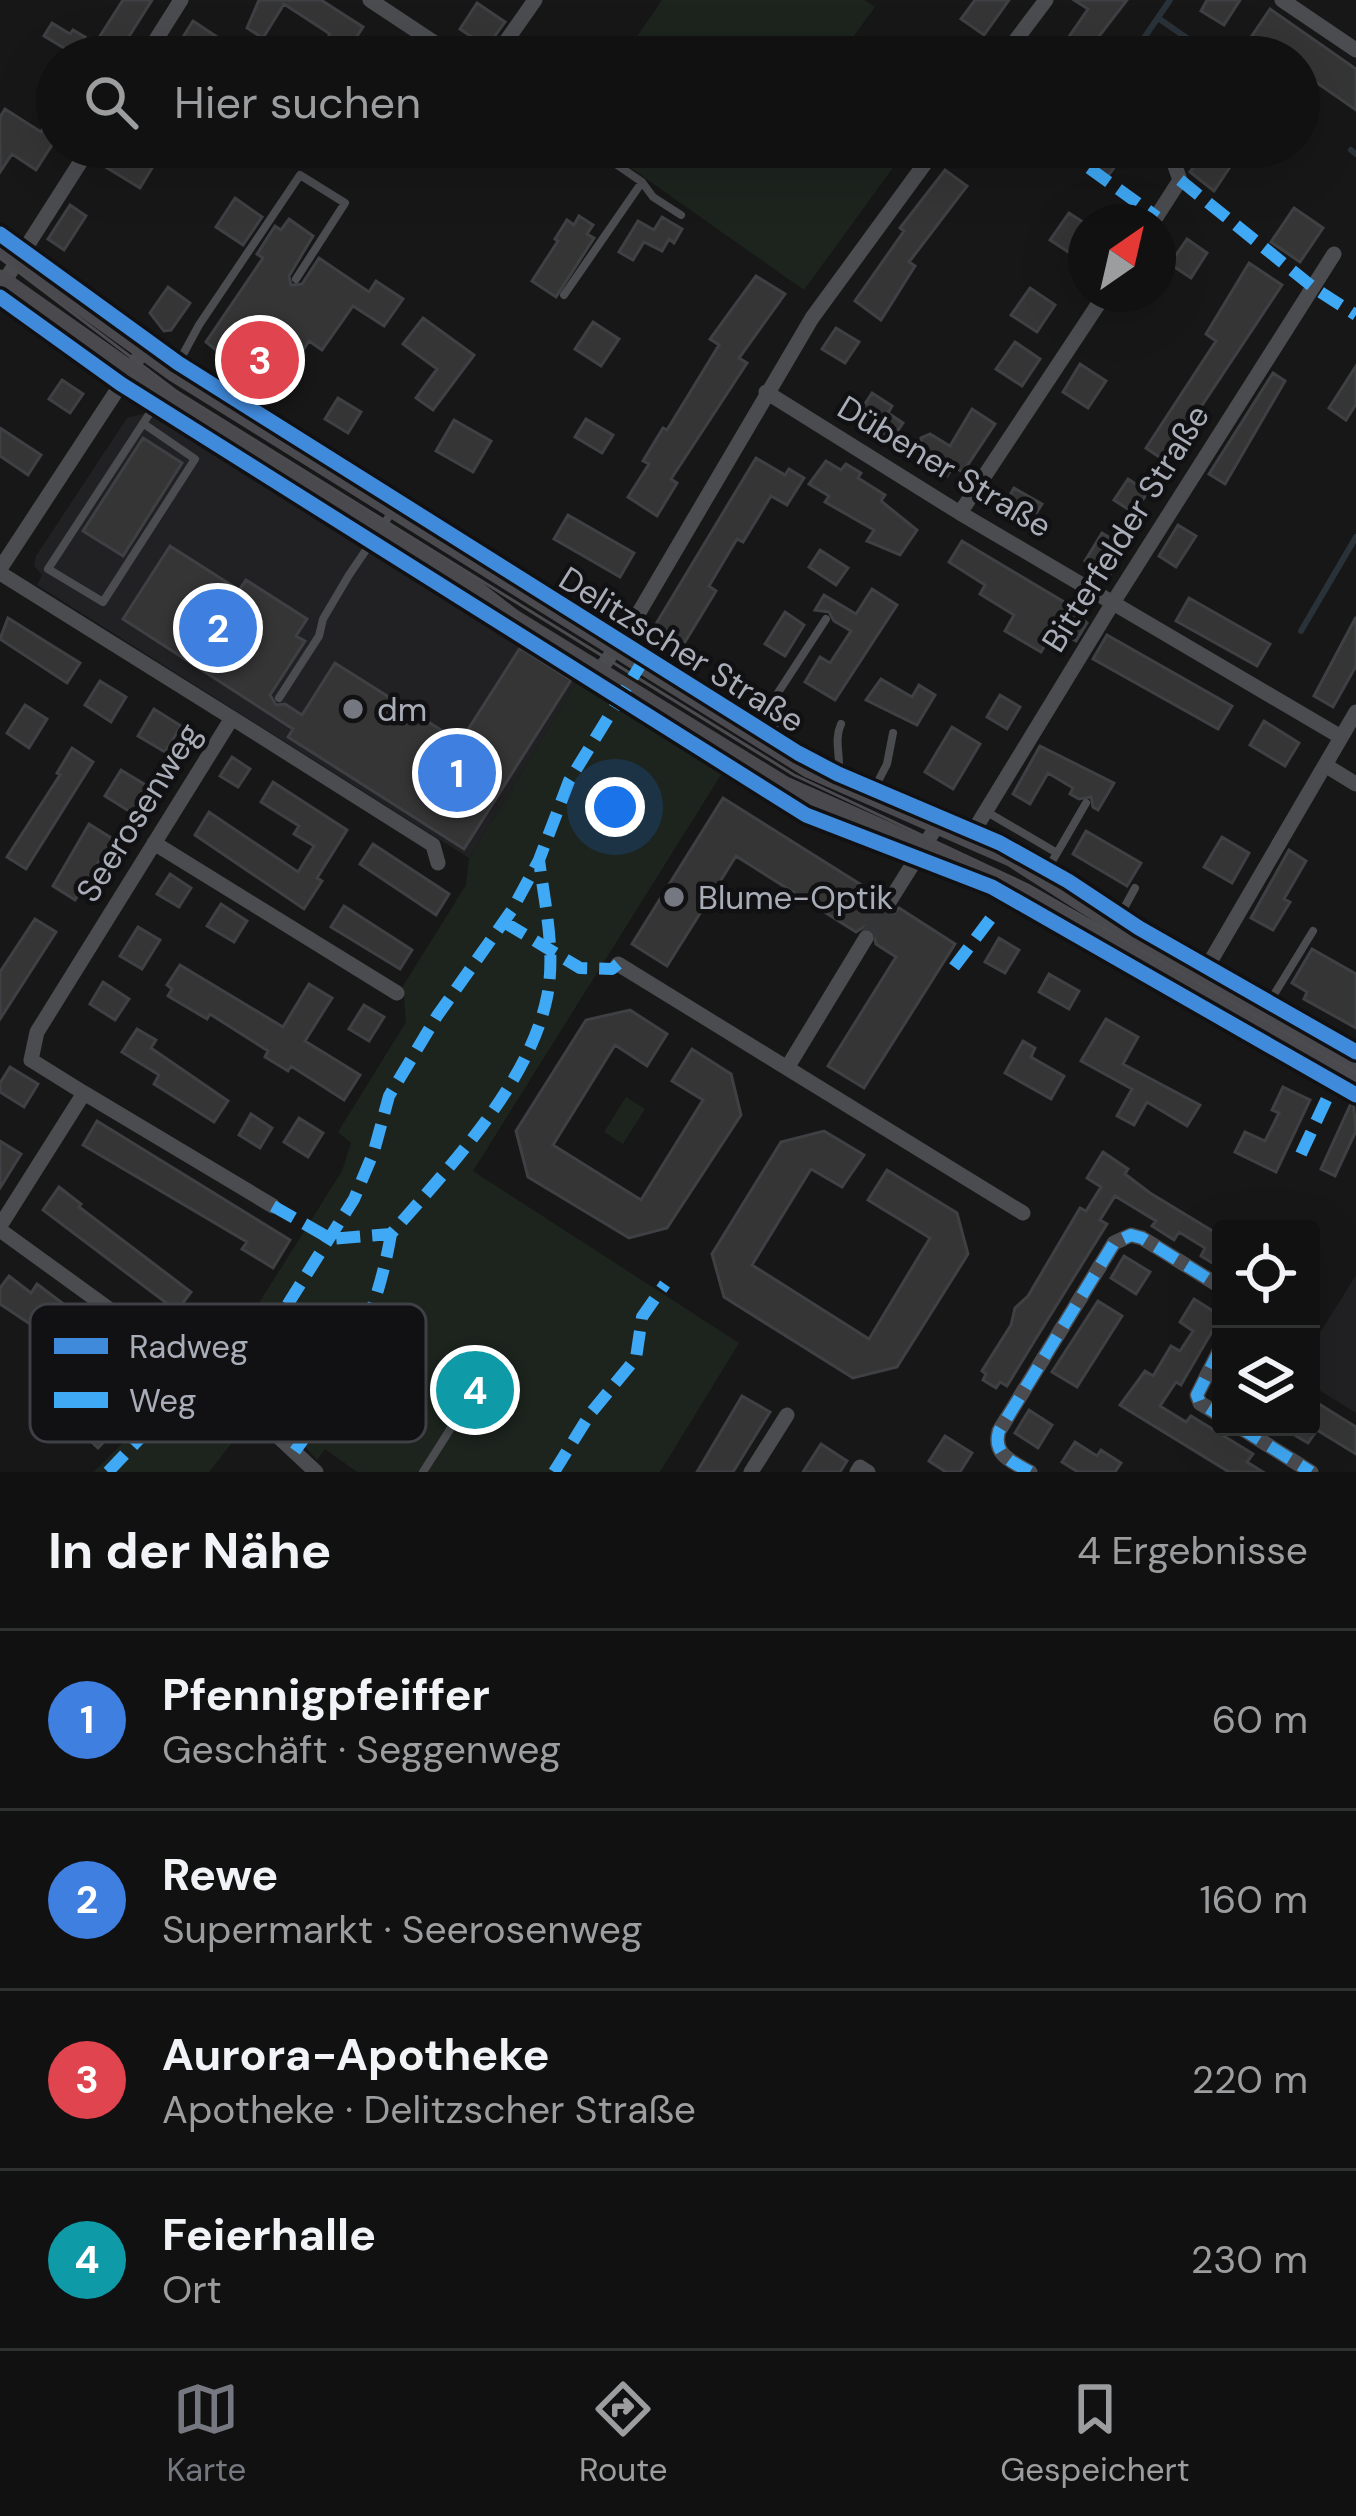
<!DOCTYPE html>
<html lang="de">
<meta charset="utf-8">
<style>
:root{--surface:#111;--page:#1a1a1a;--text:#f1f3f6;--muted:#9c9d9f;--line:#303131;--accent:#757880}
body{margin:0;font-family:"DM Sans",sans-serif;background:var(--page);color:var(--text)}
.controls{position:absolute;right:36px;bottom:36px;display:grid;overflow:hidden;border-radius:12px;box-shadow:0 12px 48px #0002}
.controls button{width:108px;height:108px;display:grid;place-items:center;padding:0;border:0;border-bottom:3px solid var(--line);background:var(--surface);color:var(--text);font:60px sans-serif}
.compass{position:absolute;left:1068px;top:204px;width:108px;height:108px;border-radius:50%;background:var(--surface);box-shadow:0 12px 48px #0002;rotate:34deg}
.you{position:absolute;left:615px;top:807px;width:42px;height:42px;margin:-30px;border:9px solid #fff;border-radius:50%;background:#1a73e8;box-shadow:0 0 0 18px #1a73e833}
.badge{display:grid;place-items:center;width:78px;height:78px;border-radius:50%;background:var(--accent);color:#fff;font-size:39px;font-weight:700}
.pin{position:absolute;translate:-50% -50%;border:6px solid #fff;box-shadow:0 3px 12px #0006}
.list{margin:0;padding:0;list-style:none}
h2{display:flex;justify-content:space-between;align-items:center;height:156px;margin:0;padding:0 48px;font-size:51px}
h2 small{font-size:39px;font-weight:400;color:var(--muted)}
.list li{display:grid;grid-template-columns:78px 1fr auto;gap:36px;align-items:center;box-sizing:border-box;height:180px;padding:0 48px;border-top:3px solid var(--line)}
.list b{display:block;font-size:45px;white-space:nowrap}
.list p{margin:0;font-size:39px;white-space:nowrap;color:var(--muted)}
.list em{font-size:39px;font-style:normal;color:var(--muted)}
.icon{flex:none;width:66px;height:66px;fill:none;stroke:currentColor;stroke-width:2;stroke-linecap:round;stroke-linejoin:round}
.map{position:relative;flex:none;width:1356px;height:1472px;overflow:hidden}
.search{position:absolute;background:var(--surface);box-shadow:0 12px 48px #0002;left:36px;right:36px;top:36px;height:132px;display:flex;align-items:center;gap:30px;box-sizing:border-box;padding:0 42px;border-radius:66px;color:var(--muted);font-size:45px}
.sheet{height:876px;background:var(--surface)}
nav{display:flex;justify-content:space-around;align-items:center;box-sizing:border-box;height:168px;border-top:3px solid var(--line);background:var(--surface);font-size:33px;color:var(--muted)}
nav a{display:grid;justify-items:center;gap:6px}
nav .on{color:var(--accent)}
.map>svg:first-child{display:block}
</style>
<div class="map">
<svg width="1356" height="1472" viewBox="0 0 1356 1472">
<rect width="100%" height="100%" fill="#171717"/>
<path fill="#212123" d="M 150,412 L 160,412 L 340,524 L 578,680 L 469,858 L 37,585 L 42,575 L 34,566 L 36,556 L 127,418 Z
M 1356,1275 L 1356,1413 L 1311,1385 L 1311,1347 Z"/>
<path fill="#1d241e" d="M 662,0 L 865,0 L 875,7 L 848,44 L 864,57 L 623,57 Z
M 601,147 L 908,147 L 804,290 Z
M 578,680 L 724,770 L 473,1171 L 739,1343 L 660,1472 L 357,1472 L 325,1449 L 317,1460 L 290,1430 L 215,1373 L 342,1171 L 351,1143 L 338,1132 L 406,1022 L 403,986 L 466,885 L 469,858 Z
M 626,1097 L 645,1109 L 623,1144 L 604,1132 Z
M 200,1375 L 254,1415 L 209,1472 L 94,1472 L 189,1376 Z"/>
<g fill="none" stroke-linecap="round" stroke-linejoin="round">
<path stroke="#2a3239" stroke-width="6" d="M 1158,18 L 1214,57
M 1131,57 L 1170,0
M 1351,150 L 1356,154
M 1301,631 L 1356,537"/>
</g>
<path fill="#353536" stroke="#3f4043" stroke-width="3" d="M 123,0 L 152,0 L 116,57 L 95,44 Z
M 259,0 L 321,0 L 363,27 L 344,56 L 324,43 L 330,34 L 284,4 L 263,38 L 247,28 Z
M 975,0 L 1009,0 L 984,35 L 961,19 Z
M 1074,0 L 1127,0 L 1083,57 L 1055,57 L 1088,9 Z
M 1207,0 L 1240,0 L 1224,25 L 1201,11 Z
M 477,3 L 505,22 L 487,47 L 460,29 Z
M 1270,9 L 1356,69 L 1356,110 L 1300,71 L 1303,65 L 1299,57 L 1291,57 L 1278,48 L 1273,56 L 1249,40 Z
M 193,21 L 217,37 L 204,57 L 196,57 L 178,45 Z
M 52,23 L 70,34 L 73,30 L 85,37 L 74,54 L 44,36 Z
M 57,106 L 57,137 L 36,170 L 12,154 L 0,172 L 0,117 L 5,109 L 41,132 Z
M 116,147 L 129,147 L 155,163 L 140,188 L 104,166 Z
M 1091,147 L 1129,147 L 1108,176 L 1083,159 Z
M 1208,147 L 1232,164 L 1214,191 L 1190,172 Z
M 945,170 L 967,186 L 909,262 L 915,266 L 881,320 L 855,301 L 904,231 L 900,228 Z
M 235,198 L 262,217 L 243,245 L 216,227 Z
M 70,205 L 86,216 L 64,250 L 48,239 Z
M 1294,208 L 1323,228 L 1300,262 L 1271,242 Z
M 1069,213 L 1086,224 L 1086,242 L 1076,257 L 1050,240 Z
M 579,216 L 593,225 L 587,234 L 594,238 L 556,297 L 532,281 L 558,241 L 555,239 L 567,220 L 574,225 Z
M 662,217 L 682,229 L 674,243 L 669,239 L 662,251 L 644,242 L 633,260 L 619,252 L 638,221 L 654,230 Z
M 289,219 L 313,236 L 289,276 L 291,285 L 302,284 L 319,258 L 369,292 L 376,281 L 403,299 L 384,326 L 353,306 L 322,350 L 309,341 L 277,390 L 248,370 L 246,374 L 206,342 L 263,258 L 257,254 L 275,226 L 281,230 Z
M 1187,239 L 1207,253 L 1191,278 L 1170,264 Z
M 1249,263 L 1282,285 L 1165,461 L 1146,448 L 1216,341 L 1206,334 Z
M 756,276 L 785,294 L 739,358 L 747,363 L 671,479 L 677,483 L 657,516 L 628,497 L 649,464 L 643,461 L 663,428 L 667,430 L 719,345 L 710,339 Z
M 168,287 L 190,303 L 171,330 L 164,331 L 150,313 Z
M 1030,288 L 1055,305 L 1037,332 L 1011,315 Z
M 423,318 L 474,355 L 433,410 L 416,398 L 437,369 L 403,344 Z
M 593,322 L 619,339 L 601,366 L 575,349 Z
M 836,328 L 859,342 L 845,363 L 822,349 Z
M 1015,342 L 1040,359 L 1022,386 L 996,369 Z
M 1080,364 L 1106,381 L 1088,408 L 1063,392 Z
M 1356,366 L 1356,404 L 1346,420 L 1329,408 Z
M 1273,373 L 1285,381 L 1225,484 L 1209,474 Z
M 62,380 L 83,394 L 70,413 L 49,399 Z
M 872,393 L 892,406 L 888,413 L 903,423 L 890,442 L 854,421 Z
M 338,398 L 361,412 L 348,433 L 325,419 Z
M 972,409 L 995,424 L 963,472 L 953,467 L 947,476 L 928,465 L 934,455 L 922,448 L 921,438 L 930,434 L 950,446 Z
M 586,419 L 613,435 L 602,453 L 575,437 Z
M 454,420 L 491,441 L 473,472 L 436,451 Z
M 0,428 L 41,455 L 28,475 L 0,456 Z
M 143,438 L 182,463 L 123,556 L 83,531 Z
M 756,458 L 785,475 L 789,469 L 804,478 L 787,505 L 771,496 L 743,542 L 737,539 L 709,586 L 716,591 L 685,642 L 656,624 Z
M 826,461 L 841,470 L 846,464 L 861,473 L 858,478 L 885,495 L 881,501 L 917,530 L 900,555 L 867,541 L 874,530 L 825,502 L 829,496 L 809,484 Z
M 1128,479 L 1148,492 L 1134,513 L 1114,500 Z
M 1014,488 L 1042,504 L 1030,523 L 1003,507 Z
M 568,515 L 634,553 L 620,577 L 554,539 Z
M 1178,525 L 1196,536 L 1176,567 L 1159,556 Z
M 1102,533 L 1127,548 L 1110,575 L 1085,561 Z
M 962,541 L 1086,615 L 1083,620 L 1087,623 L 1076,641 L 1055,628 L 1041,652 L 1005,631 L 1014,615 L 980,594 L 985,585 L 949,562 Z
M 170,546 L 239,590 L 246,580 L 307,619 L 296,636 L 305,641 L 270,695 L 276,705 L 285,704 L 302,715 L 335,663 L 460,742 L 520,648 L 571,680 L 464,849 L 288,737 L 293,729 L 123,619 Z
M 820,550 L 848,568 L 836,585 L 809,567 Z
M 872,589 L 897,605 L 835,700 L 805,682 L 820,657 L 830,663 L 851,631 L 834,621 L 829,612 L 815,610 L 824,595 L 856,614 Z
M 1189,598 L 1270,644 L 1257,666 L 1176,621 Z
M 785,612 L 804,625 L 785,656 L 765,644 Z
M 1356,617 L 1356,666 L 1333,707 L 1314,696 Z
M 8,618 L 80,663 L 67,683 L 0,639 Z
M 1107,635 L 1232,706 L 1218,729 L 1093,659 Z
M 881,679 L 912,697 L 919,685 L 935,695 L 917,725 L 866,700 Z
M 100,681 L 126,697 L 111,722 L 85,705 Z
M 1000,695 L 1020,707 L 1007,729 L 987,717 Z
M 25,705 L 47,719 L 29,748 L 7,733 Z
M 154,709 L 181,726 L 165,752 L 138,736 Z
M 1264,721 L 1299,743 L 1285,766 L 1250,745 Z
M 952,727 L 980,744 L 953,789 L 925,772 Z
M 1040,746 L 1114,783 L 1098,810 L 1093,807 L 1091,797 L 1079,799 L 1070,794 L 1073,788 L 1048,773 L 1030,804 L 1013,794 Z
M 72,748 L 93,762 L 26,869 L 7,857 L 60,775 L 57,773 Z
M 232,757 L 250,769 L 238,787 L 220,776 Z
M 121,770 L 149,787 L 132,813 L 105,796 Z
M 273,782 L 347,830 L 317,878 L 322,881 L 304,909 L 195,835 L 209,812 L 298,872 L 314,846 L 294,834 L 299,826 L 261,802 Z
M 723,798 L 879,896 L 878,907 L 884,913 L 894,913 L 899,908 L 955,944 L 864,1088 L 828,1066 L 896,957 L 876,944 L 873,928 L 865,926 L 856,932 L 736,856 L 667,966 L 632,944 Z
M 89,824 L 113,839 L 75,900 L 53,886 Z
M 1086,831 L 1141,863 L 1127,886 L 1073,854 Z
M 1222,837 L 1249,853 L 1232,883 L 1204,867 Z
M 373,844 L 449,894 L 436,915 L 360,864 Z
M 1289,850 L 1306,861 L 1284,899 L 1290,902 L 1273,930 L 1251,918 Z
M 170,874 L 191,888 L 179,907 L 157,894 Z
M 221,904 L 247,921 L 234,942 L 207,926 Z
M 344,906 L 412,950 L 400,969 L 331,927 Z
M 35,919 L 56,932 L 0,1019 L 0,972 Z
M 138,927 L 160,940 L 142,969 L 120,956 Z
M 999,938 L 1019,950 L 1005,973 L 985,962 Z
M 1312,949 L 1356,974 L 1356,1028 L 1304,999 L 1307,992 L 1292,983 Z
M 180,965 L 283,1027 L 309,984 L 332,998 L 305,1041 L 360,1075 L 344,1100 L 291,1066 L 288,1071 L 265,1057 L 268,1051 L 210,1014 L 207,1019 L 168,996 L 172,989 L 167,985 Z
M 1049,974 L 1079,991 L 1069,1009 L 1039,992 Z
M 103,982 L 129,999 L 115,1020 L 90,1004 Z
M 364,1005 L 384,1017 L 369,1041 L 349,1029 Z
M 630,1010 L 667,1034 L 647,1066 L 615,1045 L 553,1145 L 641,1200 L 703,1100 L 672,1081 L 692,1049 L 731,1074 L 741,1115 L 667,1228 L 629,1238 L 528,1177 L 516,1131 L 586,1020 Z
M 1106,1019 L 1138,1037 L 1123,1064 L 1200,1105 L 1187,1126 L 1147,1102 L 1134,1125 L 1117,1116 L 1132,1089 L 1081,1061 Z
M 137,1029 L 156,1040 L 151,1048 L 228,1101 L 214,1122 L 154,1084 L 159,1075 L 122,1052 Z
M 1023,1041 L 1035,1048 L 1031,1057 L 1064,1076 L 1051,1099 L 1005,1073 Z
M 10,1067 L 38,1084 L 24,1107 L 0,1092 L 0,1083 Z
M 1283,1087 L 1310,1100 L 1276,1172 L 1235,1152 L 1245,1132 L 1265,1141 L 1279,1113 L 1272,1110 Z
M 1353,1099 L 1356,1131 L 1335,1176 L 1321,1169 Z
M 251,1114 L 272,1128 L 260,1148 L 239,1135 Z
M 299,1118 L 323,1133 L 308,1157 L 284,1142 Z
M 97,1121 L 290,1240 L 273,1268 L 242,1249 L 247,1242 L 83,1145 Z
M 824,1131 L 864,1155 L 842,1187 L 811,1169 L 752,1265 L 869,1339 L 930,1238 L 868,1200 L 887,1170 L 957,1213 L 968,1254 L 897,1367 L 853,1378 L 724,1297 L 712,1254 L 781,1142 Z
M 0,1141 L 21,1154 L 0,1188 Z
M 1103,1152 L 1128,1169 L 1125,1174 L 1150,1193 L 1221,1236 L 1221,1268 L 1201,1256 L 1205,1248 L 1179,1232 L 1174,1240 L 1152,1226 L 1156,1221 L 1115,1196 L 1100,1220 L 1107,1224 L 1035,1340 L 1007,1386 L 1000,1382 L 996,1388 L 983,1380 L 986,1374 L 982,1371 L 1011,1325 L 1015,1308 L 1028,1296 L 1080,1208 L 1086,1211 L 1101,1187 L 1087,1178 Z
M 59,1187 L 81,1204 L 79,1207 L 191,1292 L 177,1311 L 43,1210 Z
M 1124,1256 L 1150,1272 L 1136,1294 L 1111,1278 Z
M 9,1276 L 31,1293 L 37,1284 L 156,1374 L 140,1395 L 64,1333 L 57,1342 L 0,1304 L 0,1288 Z
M 1194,1299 L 1221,1316 L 1181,1385 L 1176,1382 L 1160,1406 L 1186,1422 L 1191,1416 L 1253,1454 L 1247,1462 L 1263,1472 L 1229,1472 L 1120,1405 L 1145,1371 L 1153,1376 L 1171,1346 L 1180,1351 L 1193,1331 L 1180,1322 Z
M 1098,1301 L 1122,1316 L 1077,1387 L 1052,1372 Z
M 482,1372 L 488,1389 L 483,1401 L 468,1402 L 459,1391 L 466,1375 Z
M 742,1396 L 770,1412 L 733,1472 L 697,1472 Z
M 1311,1399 L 1356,1427 L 1356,1454 L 1317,1430 L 1308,1443 L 1281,1427 L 1311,1427 Z
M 1029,1410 L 1052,1425 L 1038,1448 L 1015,1433 Z
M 96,1412 L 115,1430 L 98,1448 L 79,1430 Z
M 945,1436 L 972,1453 L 960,1472 L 946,1472 L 929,1461 Z
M 1075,1442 L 1097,1456 L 1101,1450 L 1121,1463 L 1115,1472 L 1078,1472 L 1062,1462 Z
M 821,1444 L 847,1461 L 840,1472 L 803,1472 Z"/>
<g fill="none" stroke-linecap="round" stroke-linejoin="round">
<path stroke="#343537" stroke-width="15" stroke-dasharray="15 8" stroke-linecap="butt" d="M 866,938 L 889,902"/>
<path stroke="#4b4c50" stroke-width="8" d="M 642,182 L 653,197 L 681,215
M 564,295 L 642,182 L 591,147
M 174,371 L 199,325 L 300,175 L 345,203 L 296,279
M 144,424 L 195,459 L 103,602 L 48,569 L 161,396
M 279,698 L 319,636 L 323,619 L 349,575 L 394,509
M 755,728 L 826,619
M 766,734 L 786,712 L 800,721
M 838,775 C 842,757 833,742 841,724
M 872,793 L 887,764 L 893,733
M 987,812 L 1057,853 L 1045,873
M 1057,853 L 1086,803
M 1117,921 L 1135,888
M 1267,1006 L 1313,931
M 480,1351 L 494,1357 L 505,1369 L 490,1406 L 480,1413 L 463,1409 L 449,1392 L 459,1370 Z
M 423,1472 L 463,1409"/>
<path stroke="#4b4c50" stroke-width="15" d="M 370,0 L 456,57
M 1282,0 L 1356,50
M 145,57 L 181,0
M 495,57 L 535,0
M 1003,57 L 1046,0
M 1153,222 L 1180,180 L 1175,166 L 1188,147
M 4,282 L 90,147
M 766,392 L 960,513 L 1341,737
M 960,513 L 1105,294
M 0,569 L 144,349
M 0,573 L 232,718 L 37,1032 L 31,1060 L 84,1093
M 598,673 L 631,626 L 812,318 L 937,147
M 232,718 L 433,845 L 438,863
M 1325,765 L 1356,712
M 970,837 L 1114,601 L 1334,254
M 154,843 L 397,993
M 889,902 L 938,824
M 618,964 L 787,1068 L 866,938
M 1203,974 L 1325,765 L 1356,784
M 787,1068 L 1023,1213
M 0,1226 L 84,1093 L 273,1206
M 0,1230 L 254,1414 L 316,1472
M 1221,1347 L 1197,1395 L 1200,1403 L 1221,1416
M 1239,1427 L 1311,1472
M 751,1472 L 787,1415
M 857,1472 L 860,1467 L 868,1472
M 1030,1472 C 1013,1462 992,1455 999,1431 L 1114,1243 L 1131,1235 L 1142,1238 L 1221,1287"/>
<path stroke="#4a4a4e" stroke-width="21" d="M 0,246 L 174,371 L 810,768 L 1013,857 L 1116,923 L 1356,1062
M 0,280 L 162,394 L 472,588 L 512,619 L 783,786 L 1011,887 L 1356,1085"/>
<path stroke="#4b4c4f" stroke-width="3" d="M 0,258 L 176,391 L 794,775 L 1028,885 L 1356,1073"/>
<path stroke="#3fa9f5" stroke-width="12" stroke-dasharray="24 12" stroke-linecap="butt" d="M 1060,147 L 1157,217
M 1180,180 L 1314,288 L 1356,315
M 504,922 L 580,968 L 612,969 L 618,964
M 954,967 L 997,910
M 1301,1154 L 1328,1096
M 273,1206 L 331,1239 L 391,1234 C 448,1168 529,1085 547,997 C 556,953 545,905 539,860
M 1221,1347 L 1197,1395 L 1200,1403 L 1221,1416
M 230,1396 L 354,1199 L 374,1151 L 389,1096 L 437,1016 L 512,910 L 539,860 L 569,781 L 649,651
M 1239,1427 L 1311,1472
M 295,1451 C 344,1384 377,1316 391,1234
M 108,1472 L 200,1375
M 554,1472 L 590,1414 L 636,1358 L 642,1317 L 665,1284
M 1030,1472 C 1013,1462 992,1455 999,1431 L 1114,1243 L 1131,1235 L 1142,1238 L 1221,1287"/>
<g stroke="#111113" stroke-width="22">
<path id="cycleway" d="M 0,234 L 178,363 L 798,753 L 838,774 L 1000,843 L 1068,881 L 1139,928 L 1356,1052
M 0,297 L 121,384 L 806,815 L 992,887 L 1356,1095"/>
</g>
<use href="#cycleway" stroke="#408adc" stroke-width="15"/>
</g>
<g fill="#757880" stroke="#111113" stroke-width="4.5">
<circle cx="353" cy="709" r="12"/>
<circle cx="674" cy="897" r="12"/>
</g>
<g text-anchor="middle" stroke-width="9" stroke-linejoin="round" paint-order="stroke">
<g font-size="33" fill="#a8adb8" stroke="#111113">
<text transform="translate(945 466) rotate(31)" y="12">Dübener Straße</text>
<text transform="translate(1125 528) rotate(-58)" y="12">Bitterfelder Straße</text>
<text transform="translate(682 649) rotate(32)" y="12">Delitzscher Straße</text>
<text transform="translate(138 812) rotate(-58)" y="12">Seerosenweg</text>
</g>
<g font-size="33" fill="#a8adb8" stroke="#111113" text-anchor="start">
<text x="377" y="721">dm</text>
<text x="698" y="909">Blume-Optik</text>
</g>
</g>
<rect x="30" y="1304" width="396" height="138" rx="18" fill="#111113" stroke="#3e4045" stroke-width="3"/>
<rect x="54" y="1338" width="54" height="16" fill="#408adc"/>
<rect x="54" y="1392" width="54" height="16" fill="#3fa9f5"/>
<g font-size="33" fill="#a8adb8">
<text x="129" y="1358">Radweg</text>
<text x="129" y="1412">Weg</text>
</g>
</svg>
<div class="controls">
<button><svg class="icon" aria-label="locate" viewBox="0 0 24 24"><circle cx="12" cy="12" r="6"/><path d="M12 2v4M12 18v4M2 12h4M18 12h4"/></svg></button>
<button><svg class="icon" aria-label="layers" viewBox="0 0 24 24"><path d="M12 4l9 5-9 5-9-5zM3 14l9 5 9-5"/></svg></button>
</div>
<svg class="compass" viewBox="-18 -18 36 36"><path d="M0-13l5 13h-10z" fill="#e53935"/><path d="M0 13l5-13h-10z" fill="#9c9d9f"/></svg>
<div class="you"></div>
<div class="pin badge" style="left:457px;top:773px;background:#3f7fe0">1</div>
<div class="pin badge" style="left:218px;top:628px;background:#3f7fe0">2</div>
<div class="pin badge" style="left:260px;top:360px;background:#e0444e">3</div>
<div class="pin badge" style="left:475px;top:1390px;background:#0f9aa8">4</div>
<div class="search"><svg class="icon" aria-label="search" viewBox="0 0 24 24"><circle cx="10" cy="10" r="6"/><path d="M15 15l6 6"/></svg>Hier suchen</div>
</div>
<section class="sheet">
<h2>In der Nähe<small>4 Ergebnisse</small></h2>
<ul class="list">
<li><span class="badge" style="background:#3f7fe0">1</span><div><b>Pfennigpfeiffer</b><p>Geschäft · Seggenweg</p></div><em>60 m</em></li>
<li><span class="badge" style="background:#3f7fe0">2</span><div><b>Rewe</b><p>Supermarkt · Seerosenweg</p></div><em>160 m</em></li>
<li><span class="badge" style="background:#e0444e">3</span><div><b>Aurora-Apotheke</b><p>Apotheke · Delitzscher Straße</p></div><em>220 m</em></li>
<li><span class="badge" style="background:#0f9aa8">4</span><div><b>Feierhalle</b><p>Ort</p></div><em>230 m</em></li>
</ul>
</section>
<nav>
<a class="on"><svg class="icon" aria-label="map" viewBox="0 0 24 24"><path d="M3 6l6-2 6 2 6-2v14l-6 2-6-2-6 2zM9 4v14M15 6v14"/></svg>Karte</a>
<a><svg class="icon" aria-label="directions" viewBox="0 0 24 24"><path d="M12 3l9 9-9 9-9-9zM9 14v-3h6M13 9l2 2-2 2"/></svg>Route</a>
<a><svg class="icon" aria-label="saved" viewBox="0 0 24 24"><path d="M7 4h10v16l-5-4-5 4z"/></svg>Gespeichert</a>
</nav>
